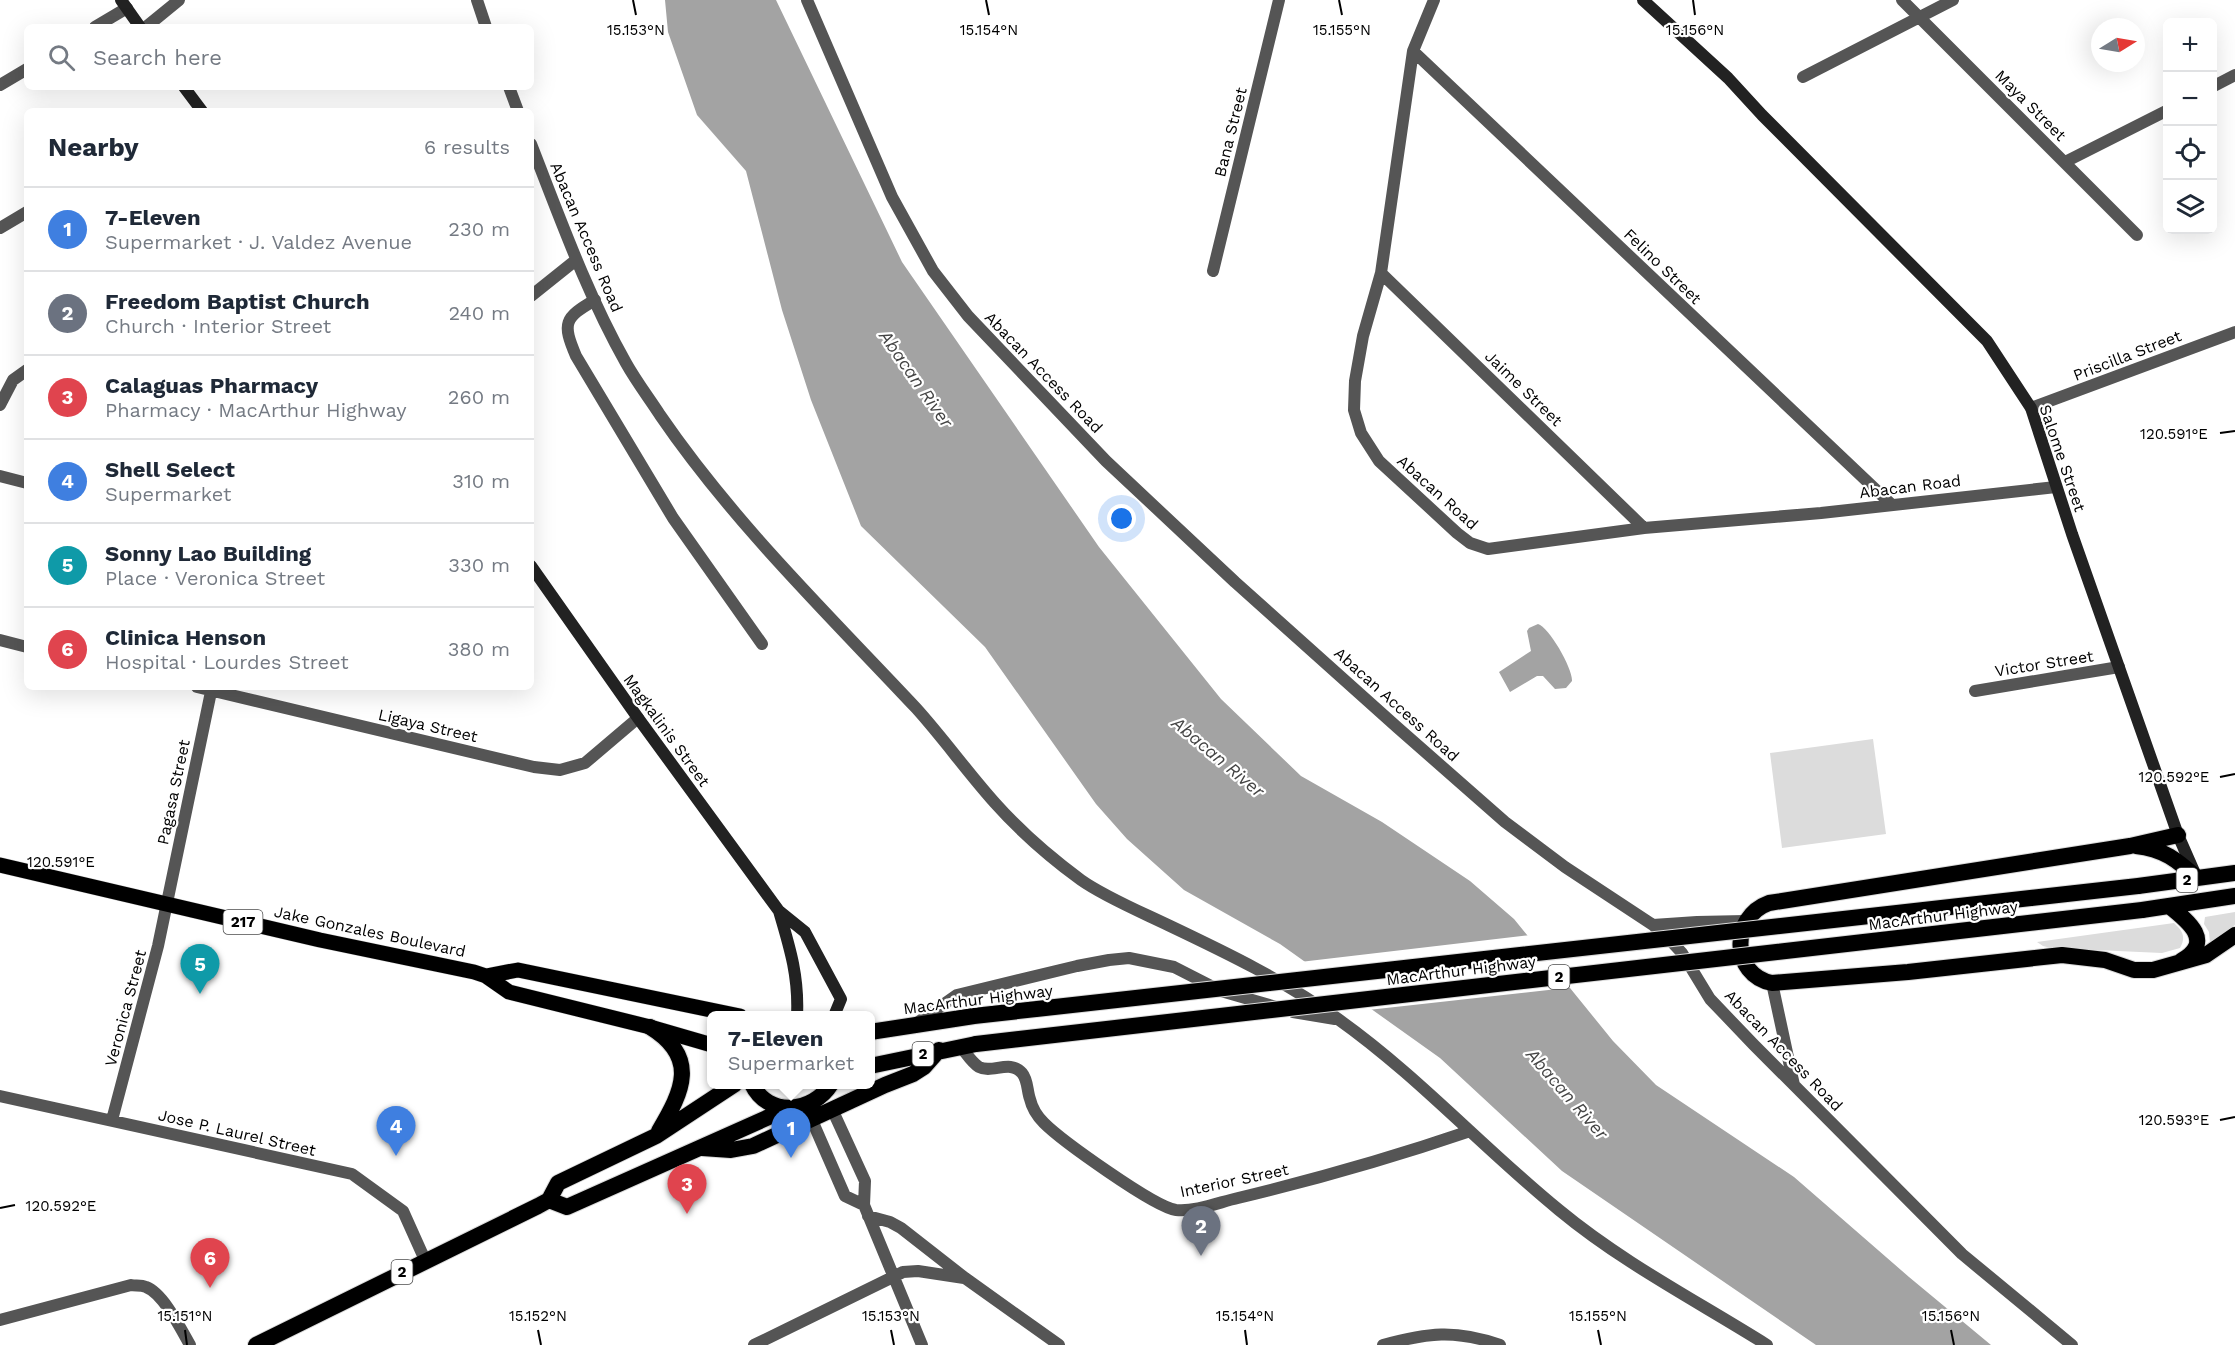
<!DOCTYPE html>
<meta charset="utf-8">
<style>
:root{--surface:#fff;--page:#f6f6f7;--text:#1f2937;--muted:#747a83;--line:#e0e1e3;--accent:#b45309}
body{margin:0;font-family:"Work Sans",sans-serif;background:var(--page);color:var(--text)}
.controls{position:absolute;right:18px;top:18px;display:grid;overflow:hidden;border-radius:9px;box-shadow:0 6px 24px #0002}
.controls button{width:54px;height:54px;display:grid;place-items:center;padding:0;border:0;border-bottom:2px solid var(--line);background:var(--surface);color:var(--text);font:30px sans-serif}
.compass{position:absolute;left:2091px;top:18px;width:54px;height:54px;border-radius:50%;background:var(--surface);box-shadow:0 6px 24px #0002;rotate:79deg}
.you{position:absolute;left:1122px;top:519px;width:21px;height:21px;margin:-15px;border:4px solid #fff;border-radius:50%;background:#1a73e8;box-shadow:0 0 0 9px #1a73e833}
.badge{display:grid;place-items:center;width:39px;height:39px;border-radius:50%;background:var(--accent);color:#fff;font-size:20px;font-weight:700}
.pin{position:absolute;translate:-50% -50px;filter:drop-shadow(0 2px 3px #0008)}
.pin::after{content:'';position:absolute;top:32px;width:21px;height:18px;background:inherit;clip-path:polygon(0 0,100% 0,50% 100%)}
.popup{position:absolute;left:707px;top:1011px;width:168px;height:78px;box-sizing:border-box;display:grid;place-content:center;border-radius:9px;background:var(--surface);filter:drop-shadow(0 2px 4px #0005);font-size:20px;white-space:nowrap;color:var(--muted)}
.popup b{font-size:22px;color:var(--text)}
.popup::after{content:'';position:absolute;left:50%;top:100%;margin-left:-12px;border:12px solid transparent;border-top-color:var(--surface)}
.list{margin:0;padding:0;list-style:none}
h2{display:flex;justify-content:space-between;align-items:center;height:78px;margin:0;padding:0 24px;font-size:26px}
h2 small{font-size:20px;font-weight:400;color:var(--muted)}
.list li{display:grid;grid-template-columns:39px 1fr auto;gap:18px;align-items:center;box-sizing:border-box;height:84px;padding:0 24px;border-top:2px solid var(--line)}
.list b{display:block;font-size:22px;white-space:nowrap}
.list p{margin:0;font-size:20px;white-space:nowrap;color:var(--muted)}
.list em{font-size:20px;font-style:normal;color:var(--muted)}
.icon{flex:none;width:33px;height:33px;fill:none;stroke:currentColor;stroke-width:2;stroke-linecap:round;stroke-linejoin:round}
.map{position:relative;flex:none;width:2235px;height:1345px;overflow:hidden}
.search{position:absolute;background:var(--surface);box-shadow:0 6px 24px #0002;left:24px;top:24px;width:510px;height:66px;display:flex;align-items:center;gap:15px;box-sizing:border-box;padding:0 21px;border-radius:9px;color:var(--muted);font-size:22px}
.panel{position:absolute;background:var(--surface);box-shadow:0 6px 24px #0002;left:24px;top:108px;width:510px;height:582px;border-radius:9px}
.map>svg:first-child{display:block}
</style>
<div class="map">
<svg width="2235" height="1345" viewBox="0 0 2235 1345">
<rect width="100%" height="100%" fill="#fff"/>
<path fill="#dcdcdc" d="M 1873,739 L 1886,834 L 1782,848 L 1770,753 Z
M 2235,912 L 2235,925 L 2210,943 L 2209,932 L 2204,924 L 2205,917 Z
M 2174,923 C 2183,931 2186,937 2180,948 L 2162,953 L 2051,948 L 2043,946 L 2037,942 Z"/>
<path fill="#a3a3a3" d="M 665,0 L 776,0 L 902,262 L 1099,547 L 1221,699 L 1301,776 L 1382,822 L 1470,881 L 1514,919 L 1613,1041 L 1656,1085 L 1794,1177 L 1909,1277 L 1991,1345 L 1816,1345 L 1562,1171 L 1440,1058 L 1280,944 L 1184,890 L 1127,839 L 1096,804 L 985,647 L 861,526 L 811,400 L 782,310 L 746,171 L 697,115 L 668,32 Z
M 1538,624 C 1549,627 1573,669 1572,681 L 1566,688 L 1555,689 L 1543,676 L 1537,676 L 1510,692 L 1499,672 L 1531,651 L 1527,631 L 1529,628 Z"/>
<path fill="#fff" d="M 1531,935 L 1575,987 L 1368,1010 L 1300,962 Z"/>
<g fill="none" stroke-linecap="round" stroke-linejoin="round">
<g stroke="#dbdbdb" stroke-width="16">
<path id="primary" d="M 0,865 L 320,940 L 474,972 L 486,976 L 509,992 L 650,1027 L 712,1045
M 486,976 L 518,970 L 740,1016"/>
</g>
<g stroke="#dbdbdb" stroke-width="18">
<path id="trunk" d="M 2178,835 L 2130,846 L 1769,903 C 1730,917 1731,975 1772,983 L 1908,972 L 2062,955 L 2105,960 L 2134,970 L 2153,970 L 2206,955 L 2235,935
M 2136,846 C 2164,849 2177,860 2197,878
M 2138,886 L 2235,873
M 2169,906 C 2188,921 2215,942 2181,961
M 2142,910 L 2235,896
M 650,1027 C 699,1057 683,1091 659,1131
M 870,1032 L 974,1016
M 870,1066 L 976,1044
M 752,1084 C 768,1118 813,1113 831,1084
M 702,1148 L 731,1150 L 753,1146 L 885,1085 L 913,1074 L 924,1067 L 939,1050
M 549,1200 L 567,1207 L 789,1108
M 256,1345 L 538,1206 L 549,1200 L 558,1183 L 656,1136 L 735,1084"/>
</g>
<path stroke="#555" stroke-width="12" d="M 1434,0 L 1413,51 L 1381,273 L 1363,336 L 1355,381 L 1354,410 L 1361,433 L 1379,461 L 1457,533 L 1470,543 L 1488,549 L 1644,528 L 1821,513 L 2056,487
M 1902,0 L 2137,235
M 95,27 L 127,8
M 146,27 L 179,0
M 1413,51 L 1891,504
M 1803,77 L 1953,0
M 0,85 L 27,69
M 2212,87 L 2235,75
M 2065,162 L 2168,110
M 0,228 L 27,212
M 1213,271 L 1279,0
M 1381,273 L 1644,528
M 595,300 C 564,318 562,323 576,356 L 673,518 L 762,644
M 0,405 L 13,380 L 27,370
M 2031,408 L 2235,332
M 0,476 L 27,483
M 0,640 L 27,647
M 197,687 L 534,767 L 560,770 L 585,763 L 638,718
M 1975,691 L 2119,667
M 0,1096 L 352,1174 L 403,1211 L 425,1260
M 832,1109 L 865,1181 L 864,1205 L 922,1345
M 811,1118 L 845,1196 L 864,1205
M 112,1120 L 158,946 L 212,687
M 868,1216 L 890,1222 L 901,1228 L 965,1278 L 1059,1345
M 0,1320 L 131,1285 C 135,1286 141,1285 146,1287 C 163,1293 181,1329 190,1345
M 754,1345 L 903,1272 L 918,1271 L 964,1278
M 1383,1345 C 1427,1333 1455,1329 1500,1345"/>
<path stroke="#555" stroke-width="12" d="M 477,0 L 486,27
M 807,0 L 892,197 L 933,271 L 968,316 L 1106,461 L 1235,582 L 1398,728 L 1505,822 L 1565,867 L 1653,925 L 1669,939 L 1682,953 L 1710,999 L 1754,1045 L 1962,1254 L 2072,1345
M 509,87 L 518,111
M 531,144 C 560,218 587,294 626,363 C 636,381 649,398 660,415 C 734,523 827,613 916,708 C 944,739 968,773 995,803 C 1020,831 1051,858 1081,880 C 1105,897 1141,912 1168,925 C 1227,953 1285,981 1338,1019 C 1417,1075 1484,1149 1559,1210 C 1623,1263 1697,1301 1767,1345
M 531,296 L 576,260
M 1653,925 L 1697,922 L 1745,921
M 1772,983 L 1794,1085
M 1293,1012 L 1335,1019
M 917,1023 L 957,995 L 1077,966 L 1109,960 L 1129,958 L 1174,967 L 1221,991 L 1276,1007
M 961,1047 C 966,1053 972,1063 979,1067 C 992,1074 1010,1059 1022,1073 C 1028,1080 1027,1091 1030,1099 C 1032,1108 1037,1116 1044,1123 C 1061,1140 1154,1207 1176,1210 C 1195,1212 1220,1202 1238,1198 C 1317,1179 1394,1157 1470,1131"/>
<path stroke="#222" stroke-width="12" d="M 121,0 L 140,27
M 1643,0 L 1728,78 L 1762,115 L 1987,341 L 2031,408 L 2072,534 L 2178,835 L 2196,876
M 184,87 L 202,111
M 531,566 L 638,718 L 779,911 L 805,932 L 841,999 L 834,1016
M 779,911 C 790,948 799,977 797,1016"/>
<use href="#primary" stroke="#000" stroke-width="15"/>
<use href="#trunk" stroke="#000" stroke-width="16"/>
<g stroke="#dbdbdb" stroke-width="18" stroke-linecap="butt">
<path id="trunk-bridge" d="M 974,1016 L 2138,886
M 976,1044 L 2142,910"/>
</g>
<use href="#trunk-bridge" stroke="#000" stroke-width="16"/>
</g>
<path fill="none" stroke="#000" stroke-width="2" d="M 633,0 L 636,15M 986,0 L 989,15M 1339,0 L 1342,15M 1693,0 L 1695,15M 2220,433 L 2235,431M 2220,777 L 2235,774M 0,865 L 15,862M 2220,1120 L 2235,1117M 0,1208 L 15,1205M 185,1330 L 187,1345M 538,1330 L 541,1345M 891,1330 L 894,1345M 1245,1330 L 1247,1345M 1598,1330 L 1601,1345M 1951,1330 L 1954,1345"/>
<g text-anchor="middle" stroke-width="4.5" stroke-linejoin="round" paint-order="stroke">
<g fill="#fff" stroke="#4c4c4c" stroke-width="1.5">
<rect x="2176.5" y="868" width="21" height="24" rx="4.5"/>
<rect x="223.5" y="910" width="39" height="24" rx="4.5"/>
<rect x="1548.5" y="965" width="21" height="24" rx="4.5"/>
<rect x="912.5" y="1042" width="21" height="24" rx="4.5"/>
<rect x="391.5" y="1260" width="21" height="24" rx="4.5"/>
</g>
<g font-size="15" font-weight="bold" fill="#000">
<text x="2187" y="885">2</text>
<text x="243" y="927">217</text>
<text x="1559" y="982">2</text>
<text x="923" y="1059">2</text>
<text x="402" y="1277">2</text>
</g>
<g font-size="16" fill="#000" stroke="#fff">
<text transform="translate(2031 105) rotate(45)" y="6">Maya Street</text>
<text transform="translate(1230 132) rotate(-76)" y="6">Bana Street</text>
<text transform="translate(587 237) rotate(67)" y="6">Abacan Access Road</text>
<text transform="translate(1663 266) rotate(44)" y="6">Felino Street</text>
<text transform="translate(2127 355) rotate(-21)" y="6">Priscilla Street</text>
<text transform="translate(1044 372) rotate(46)" y="6">Abacan Access Road</text>
<text transform="translate(1524 388) rotate(44)" y="6">Jaime Street</text>
<text transform="translate(2063 458) rotate(71)" y="6">Salome Street</text>
<text transform="translate(1910 486) rotate(-7)" y="6">Abacan Road</text>
<text transform="translate(1438 492) rotate(42)" y="6">Abacan Road</text>
<text transform="translate(2044 663) rotate(-9)" y="6">Victor Street</text>
<text transform="translate(1397 704) rotate(42)" y="6">Abacan Access Road</text>
<text transform="translate(428 725) rotate(13)" y="6">Ligaya Street</text>
<text transform="translate(667 730) rotate(54)" y="6">Magkalinis Street</text>
<text transform="translate(173 792) rotate(-78)" y="6">Pagasa Street</text>
<text transform="translate(1943 915) rotate(-7)" y="6">MacArthur Highway</text>
<text transform="translate(370 931) rotate(12)" y="6">Jake Gonzales Boulevard</text>
<text transform="translate(1461 970) rotate(-7)" y="6">MacArthur Highway</text>
<text transform="translate(978 999) rotate(-7)" y="6">MacArthur Highway</text>
<text transform="translate(125 1008) rotate(-75)" y="6">Veronica Street</text>
<text transform="translate(1784 1050) rotate(46)" y="6">Abacan Access Road</text>
<text transform="translate(237 1132) rotate(13)" y="6">Jose P. Laurel Street</text>
<text transform="translate(1234 1180) rotate(-12)" y="6">Interior Street</text>
</g>
<g font-size="18" font-style="italic" fill="#444" stroke="#fff">
<text transform="translate(916 379) rotate(55)" y="6">Abacan River</text>
<text transform="translate(1218 757) rotate(40)" y="6">Abacan River</text>
<text transform="translate(1567 1094) rotate(49)" y="6">Abacan River</text>
</g>
</g>
<g font-size="15" text-anchor="middle" fill="#000" stroke="#fff" stroke-width="4.5" stroke-linejoin="round" paint-order="stroke">
<text x="636" y="35">15.153°N</text>
<text x="989" y="35">15.154°N</text>
<text x="1342" y="35">15.155°N</text>
<text x="1695" y="35">15.156°N</text>
<text x="2174" y="439">120.591°E</text>
<text x="2174" y="782">120.592°E</text>
<text x="61" y="867">120.591°E</text>
<text x="2174" y="1125">120.593°E</text>
<text x="61" y="1211">120.592°E</text>
<text x="185" y="1321">15.151°N</text>
<text x="538" y="1321">15.152°N</text>
<text x="891" y="1321">15.153°N</text>
<text x="1245" y="1321">15.154°N</text>
<text x="1598" y="1321">15.155°N</text>
<text x="1951" y="1321">15.156°N</text>
</g>
</svg>
<div class="controls">
<button>+</button>
<button>−</button>
<button><svg class="icon" aria-label="locate" viewBox="0 0 24 24"><circle cx="12" cy="12" r="6"/><path d="M12 2v4M12 18v4M2 12h4M18 12h4"/></svg></button>
<button><svg class="icon" aria-label="layers" viewBox="0 0 24 24"><path d="M12 4l9 5-9 5-9-5zM3 14l9 5 9-5"/></svg></button>
</div>
<svg class="compass" viewBox="-18 -18 36 36"><path d="M0-13l5 13h-10z" fill="#e53935"/><path d="M0 13l5-13h-10z" fill="#747a83"/></svg>
<div class="you"></div>
<div class="pin badge" style="left:791px;top:1158px;background:#3f7fe0">1</div>
<div class="popup"><b>7-Eleven</b>Supermarket</div>
<div class="pin badge" style="left:1201px;top:1256px;background:#6b7280">2</div>
<div class="pin badge" style="left:687px;top:1214px;background:#e0444e">3</div>
<div class="pin badge" style="left:396px;top:1156px;background:#3f7fe0">4</div>
<div class="pin badge" style="left:200px;top:994px;background:#0f9aa8">5</div>
<div class="pin badge" style="left:210px;top:1288px;background:#e0444e">6</div>
<div class="search"><svg class="icon" aria-label="search" viewBox="0 0 24 24"><circle cx="10" cy="10" r="6"/><path d="M15 15l6 6"/></svg>Search here</div>
<section class="panel">
<h2>Nearby<small>6 results</small></h2>
<ul class="list">
<li><span class="badge" style="background:#3f7fe0">1</span><div><b>7-Eleven</b><p>Supermarket · J. Valdez Avenue</p></div><em>230 m</em></li>
<li><span class="badge" style="background:#6b7280">2</span><div><b>Freedom Baptist Church</b><p>Church · Interior Street</p></div><em>240 m</em></li>
<li><span class="badge" style="background:#e0444e">3</span><div><b>Calaguas Pharmacy</b><p>Pharmacy · MacArthur Highway</p></div><em>260 m</em></li>
<li><span class="badge" style="background:#3f7fe0">4</span><div><b>Shell Select</b><p>Supermarket</p></div><em>310 m</em></li>
<li><span class="badge" style="background:#0f9aa8">5</span><div><b>Sonny Lao Building</b><p>Place · Veronica Street</p></div><em>330 m</em></li>
<li><span class="badge" style="background:#e0444e">6</span><div><b>Clinica Henson</b><p>Hospital · Lourdes Street</p></div><em>380 m</em></li>
</ul>
</section>
</div>
